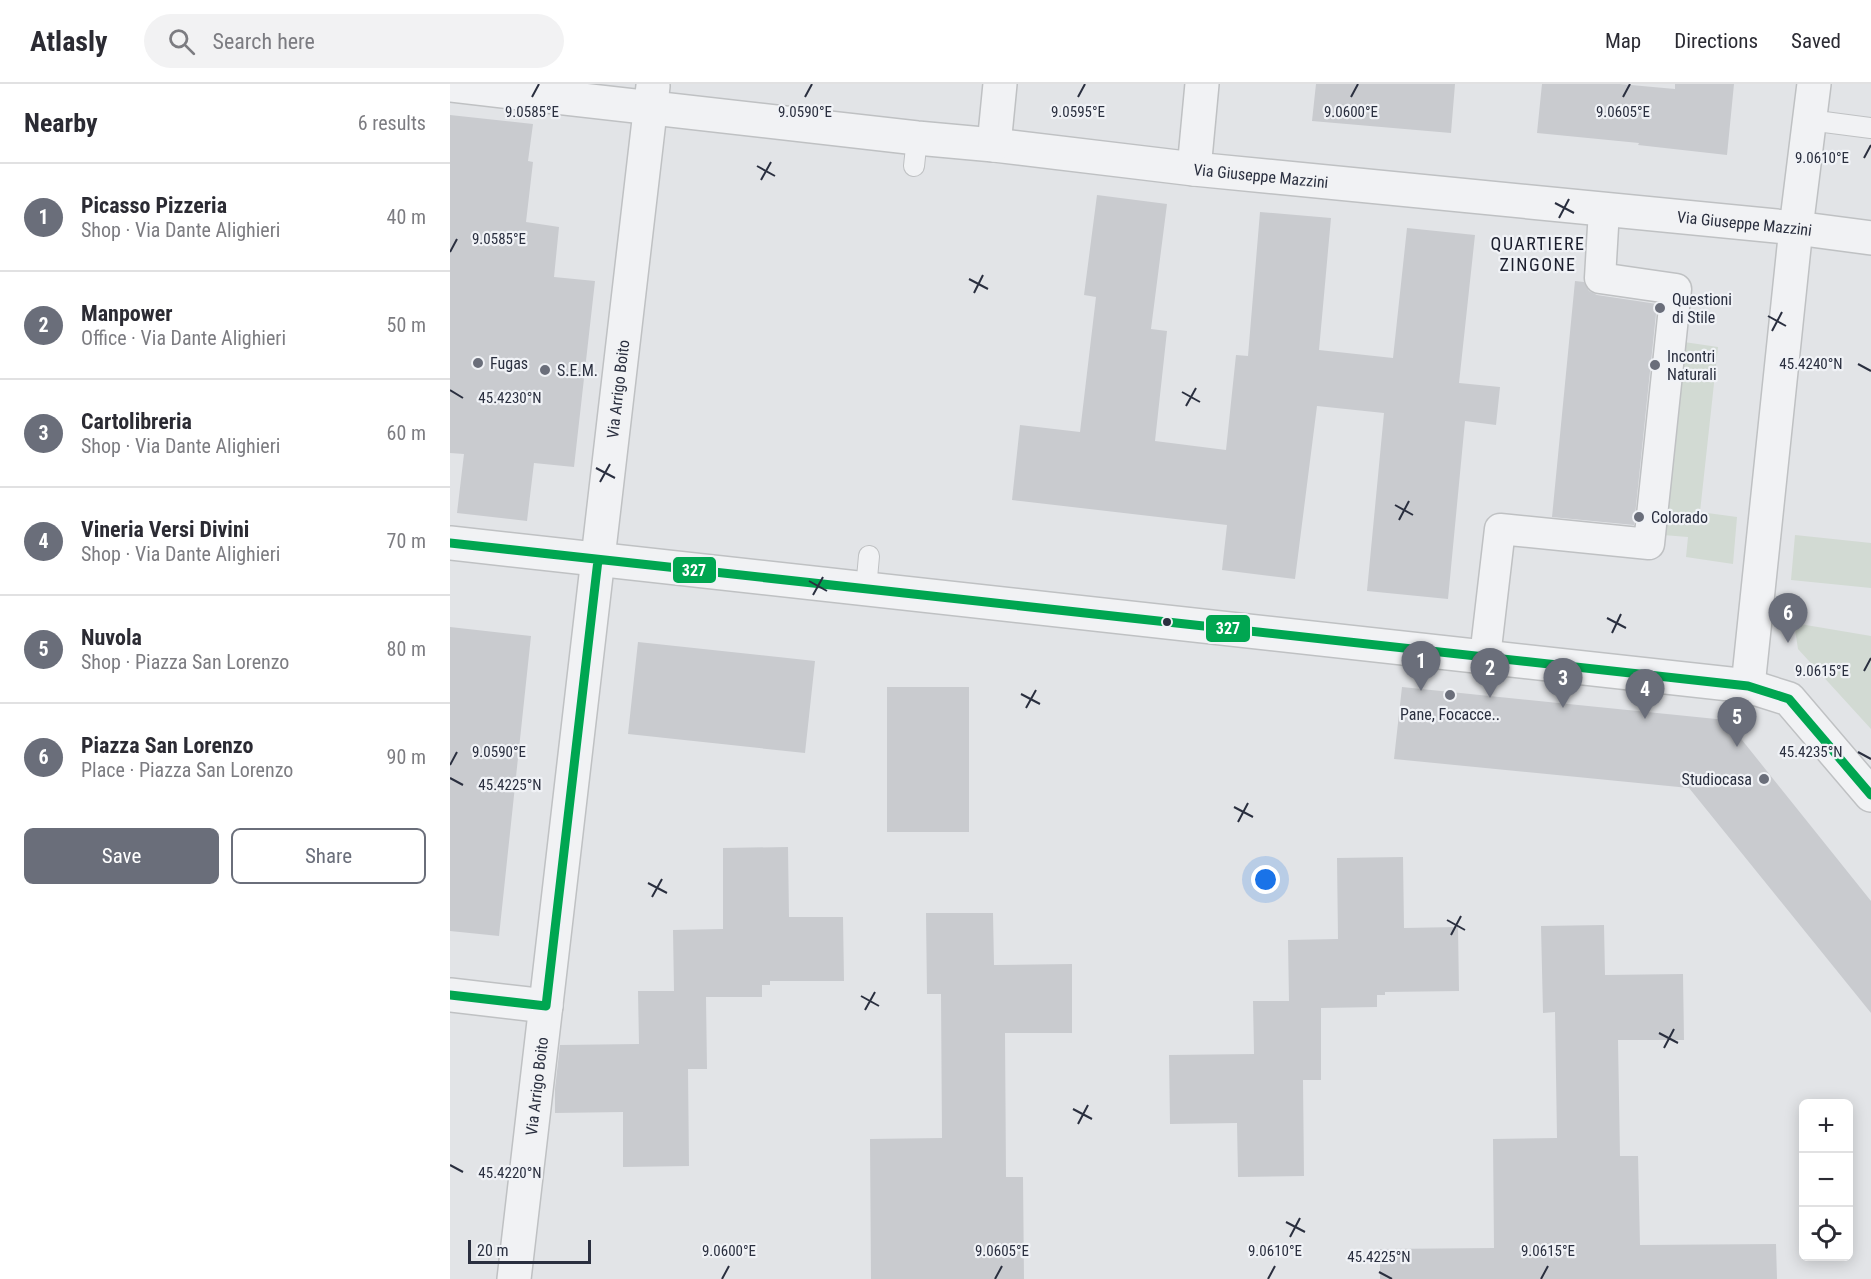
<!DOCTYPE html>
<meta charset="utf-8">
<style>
:root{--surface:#fff;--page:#f2f2f3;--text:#2b2b33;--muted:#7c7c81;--line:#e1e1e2;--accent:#6a6e7a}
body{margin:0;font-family:"Roboto Condensed",sans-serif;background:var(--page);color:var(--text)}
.controls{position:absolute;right:18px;bottom:18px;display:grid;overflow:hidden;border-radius:9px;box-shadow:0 3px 15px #0003}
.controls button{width:54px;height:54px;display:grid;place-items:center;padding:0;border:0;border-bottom:2px solid var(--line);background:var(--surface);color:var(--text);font:30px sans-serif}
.scale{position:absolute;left:18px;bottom:15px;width:123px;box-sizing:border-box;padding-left:6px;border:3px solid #2a2f3f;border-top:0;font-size:16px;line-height:21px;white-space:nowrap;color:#2a2f3f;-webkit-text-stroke:4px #f0f2f6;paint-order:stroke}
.you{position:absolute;left:816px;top:796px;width:21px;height:21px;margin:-15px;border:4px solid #fff;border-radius:50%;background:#1a73e8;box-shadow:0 0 0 9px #1a73e833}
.badge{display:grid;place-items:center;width:39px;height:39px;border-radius:50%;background:var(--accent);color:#fff;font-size:20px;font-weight:700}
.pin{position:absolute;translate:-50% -50px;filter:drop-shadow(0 2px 3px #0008)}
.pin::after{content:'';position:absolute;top:32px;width:21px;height:18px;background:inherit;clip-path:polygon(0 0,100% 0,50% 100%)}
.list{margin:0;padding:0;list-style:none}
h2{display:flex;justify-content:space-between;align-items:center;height:78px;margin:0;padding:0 24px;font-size:26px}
h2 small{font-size:20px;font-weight:400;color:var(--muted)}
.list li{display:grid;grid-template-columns:39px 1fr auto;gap:18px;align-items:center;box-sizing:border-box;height:108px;padding:0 24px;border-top:2px solid var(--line)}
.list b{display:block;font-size:22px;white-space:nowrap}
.list p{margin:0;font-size:20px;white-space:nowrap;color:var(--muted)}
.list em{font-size:20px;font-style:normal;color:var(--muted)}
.actions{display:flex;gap:12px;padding:18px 24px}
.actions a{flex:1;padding:14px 0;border:2px solid var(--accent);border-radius:9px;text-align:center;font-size:21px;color:var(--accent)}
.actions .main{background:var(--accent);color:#fff}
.icon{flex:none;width:33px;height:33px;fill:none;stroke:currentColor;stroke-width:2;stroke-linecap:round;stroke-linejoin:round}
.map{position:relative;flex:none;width:1421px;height:1195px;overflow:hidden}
header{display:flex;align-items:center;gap:36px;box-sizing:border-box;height:84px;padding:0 30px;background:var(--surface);border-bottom:2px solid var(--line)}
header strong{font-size:28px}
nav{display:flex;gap:33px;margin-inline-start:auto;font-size:21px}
.search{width:420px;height:54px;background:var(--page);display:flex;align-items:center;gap:15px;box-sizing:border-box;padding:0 21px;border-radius:33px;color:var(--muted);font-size:22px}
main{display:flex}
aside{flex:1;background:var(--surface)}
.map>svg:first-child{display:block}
</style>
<header>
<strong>Atlasly</strong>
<div class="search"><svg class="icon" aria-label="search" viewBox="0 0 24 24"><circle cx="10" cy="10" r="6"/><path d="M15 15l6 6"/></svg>Search here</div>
<nav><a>Map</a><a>Directions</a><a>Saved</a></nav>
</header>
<main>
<aside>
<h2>Nearby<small>6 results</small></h2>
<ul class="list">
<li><span class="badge">1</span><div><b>Picasso Pizzeria</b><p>Shop · Via Dante Alighieri</p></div><em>40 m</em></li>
<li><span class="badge">2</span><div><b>Manpower</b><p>Office · Via Dante Alighieri</p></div><em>50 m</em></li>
<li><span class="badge">3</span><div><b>Cartolibreria</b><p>Shop · Via Dante Alighieri</p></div><em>60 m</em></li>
<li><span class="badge">4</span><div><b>Vineria Versi Divini</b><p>Shop · Via Dante Alighieri</p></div><em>70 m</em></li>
<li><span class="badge">5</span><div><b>Nuvola</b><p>Shop · Piazza San Lorenzo</p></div><em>80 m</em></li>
<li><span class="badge">6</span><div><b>Piazza San Lorenzo</b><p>Place · Piazza San Lorenzo</p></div><em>90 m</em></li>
</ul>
<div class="actions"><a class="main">Save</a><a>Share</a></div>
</aside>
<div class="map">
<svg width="1421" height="1195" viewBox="0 0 1421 1195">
<rect width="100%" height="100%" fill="#e2e4e7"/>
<path fill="#d2dad3" d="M 1234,258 L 1268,263 L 1250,428 L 1287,433 L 1283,480 L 1236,473 L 1238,453 L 1213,451 Z
M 1345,451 L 1421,459 L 1421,504 L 1341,496 Z
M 1344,539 L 1421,552 L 1421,645 L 1348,565 Z"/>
<path fill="#c9cbcf" d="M 866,0 L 1005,0 L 1001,49 L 862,37 Z
M 1092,0 L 1170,0 L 1225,5 L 1225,0 L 1284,0 L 1277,71 L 1188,61 L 1189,59 L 1087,49 Z
M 0,31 L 83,40 L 78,77 L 83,78 L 76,138 L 109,143 L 104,193 L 145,197 L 124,383 L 84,379 L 77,437 L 7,429 L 14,370 L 0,369 Z
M 647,111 L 717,120 L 701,245 L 717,247 L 705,357 L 776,366 L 786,271 L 798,272 L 810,128 L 881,134 L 869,266 L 943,274 L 957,144 L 1025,151 L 1009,299 L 1050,303 L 1046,341 L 1015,337 L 998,515 L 917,507 L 934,329 L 867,322 L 845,495 L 772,486 L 777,441 L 562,416 L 570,341 L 630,348 L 646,213 L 634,211 Z
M 1125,197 L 1134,198 L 1139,207 L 1147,211 L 1207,220 L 1184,441 L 1102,433 Z
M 0,543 L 81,552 L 49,852 L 0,847 Z
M 188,558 L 365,577 L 355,669 L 178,650 Z
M 437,603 L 519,603 L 519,748 L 437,748 Z
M 952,603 L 1276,636 L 1421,817 L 1421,929 L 1239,704 L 944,675 Z
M 338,763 L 339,833 L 393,833 L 394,897 L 320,897 L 320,901 L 312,901 L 312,913 L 256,913 L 257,985 L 238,985 L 239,1082 L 173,1083 L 173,1028 L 105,1029 L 105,1005 L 110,961 L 189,960 L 188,907 L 224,907 L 223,846 L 273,845 L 273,764 Z
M 953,773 L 954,844 L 1008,843 L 1009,907 L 935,908 L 935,911 L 927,911 L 927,923 L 871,924 L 871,996 L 853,996 L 854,1092 L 788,1093 L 787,1039 L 720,1040 L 719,971 L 804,970 L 803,917 L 839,917 L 838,856 L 888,855 L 887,774 Z
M 476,829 L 543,829 L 544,881 L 622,880 L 622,949 L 555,949 L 556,1093 L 573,1093 L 574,1195 L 421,1195 L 420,1055 L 492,1054 L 491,910 L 477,910 Z
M 1154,841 L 1155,891 L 1233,890 L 1234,956 L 1168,956 L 1170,1072 L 1188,1072 L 1190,1161 L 1326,1160 L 1327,1195 L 930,1195 L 930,1165 L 1044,1164 L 1043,1055 L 1107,1054 L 1105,928 L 1093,929 L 1091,842 Z"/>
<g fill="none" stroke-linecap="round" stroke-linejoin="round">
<g stroke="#bfc1c3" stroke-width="22">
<path id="service" d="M 1359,36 L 1421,44
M 464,82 L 467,54
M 416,505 L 419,472"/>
</g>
<g stroke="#bfc1c3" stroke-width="33">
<path id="pedestrian" d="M 1035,573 L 1050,445 L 1199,460 L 1226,205 L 1150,194 L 1154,126"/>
</g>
<g stroke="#bfc1c3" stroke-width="36">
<g id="minor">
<path id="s1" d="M 0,1 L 467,54 L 544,61 L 744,85 L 1346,144 L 1421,154"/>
<path d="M 544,61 L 550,0"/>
<path d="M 744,85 L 752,0"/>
<path d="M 0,459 L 1298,602 L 1339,615 L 1421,711"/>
<path d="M 1298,602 L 1346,144 L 1364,0"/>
<path d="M 0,911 L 96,922"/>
<path id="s2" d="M 64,1195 L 203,2"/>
</g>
</g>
<use href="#service" stroke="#f1f2f4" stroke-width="20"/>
<use href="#pedestrian" stroke="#f1f2f4" stroke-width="30"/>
<use href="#minor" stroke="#f1f2f4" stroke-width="33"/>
<g stroke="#f0f2f6" stroke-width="14">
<path id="bus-1" d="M 0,459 L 1298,602 L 1339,615 L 1421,711
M 0,911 L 96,922
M 96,922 L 148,476"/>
</g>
<use href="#bus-1" stroke="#00a651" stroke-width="9"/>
</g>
<path fill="none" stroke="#2a2f3f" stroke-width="2" d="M 82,13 L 89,0M 355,13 L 362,0M 628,13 L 635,0M 901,13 L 908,0M 1173,13 L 1180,0M 1414,74 L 1421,61M 307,82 L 325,92M 311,96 L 321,78M 1105,119 L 1124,129M 1109,134 L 1119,115M 0,168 L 7,155M 519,195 L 538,205M 524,209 L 533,191M 1318,232 L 1336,242M 1322,247 L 1332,228M 1408,280 L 1421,287M 0,306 L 13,314M 732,308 L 750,318M 736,322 L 746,304M 146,384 L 165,394M 150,398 L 160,380M 945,421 L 963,431M 949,436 L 959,417M 359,497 L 377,507M 363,511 L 373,493M 1157,534 L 1176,544M 1162,549 L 1171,530M 1414,587 L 1421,574M 571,610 L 590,620M 576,624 L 586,606M 1408,668 L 1421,675M 0,681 L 7,668M 0,694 L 13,701M 784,723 L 803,733M 788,738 L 798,719M 198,799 L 217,809M 202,813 L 212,795M 997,836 L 1015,846M 1001,851 L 1011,832M 411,912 L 429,922M 415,926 L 425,908M 1209,949 L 1228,959M 1214,964 L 1224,945M 623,1025 L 642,1035M 628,1040 L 638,1021M 0,1081 L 13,1088M 836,1138 L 855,1148M 840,1153 L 850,1134M 929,1188 L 942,1195M 272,1195 L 279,1182M 545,1195 L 552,1182M 818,1195 L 825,1182M 1091,1195 L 1098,1182"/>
<g fill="#6a6e7a" stroke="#f0f2f6" stroke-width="2">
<circle cx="1210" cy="224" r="6"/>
<circle cx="28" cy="279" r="6"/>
<circle cx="1205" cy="281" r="6"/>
<circle cx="95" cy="286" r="6"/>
<circle cx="1189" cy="433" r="6"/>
<circle cx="1000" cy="611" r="6"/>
<circle cx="1314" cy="695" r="6"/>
</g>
<circle fill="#2a2f3f" stroke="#f0f2f6" stroke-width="2" cx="717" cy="538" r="5"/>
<g text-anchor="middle" stroke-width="4.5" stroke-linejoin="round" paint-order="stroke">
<g font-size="16" fill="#2a2f3f" stroke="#f0f2f6">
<text dy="6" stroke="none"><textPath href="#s1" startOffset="816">Via Giuseppe Mazzini</textPath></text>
<text dy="6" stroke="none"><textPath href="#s1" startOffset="1302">Via Giuseppe Mazzini</textPath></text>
<text dy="6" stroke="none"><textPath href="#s2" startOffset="896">Via Arrigo Boito</textPath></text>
<text dy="6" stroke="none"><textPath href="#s2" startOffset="194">Via Arrigo Boito</textPath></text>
</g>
<g font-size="16" fill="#2a2f3f" stroke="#f0f2f6" text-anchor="start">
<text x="1222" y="221">Questioni<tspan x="1222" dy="18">di Stile</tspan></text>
<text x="1217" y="278">Incontri<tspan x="1217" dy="18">Naturali</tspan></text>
<text x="40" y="285">Fugas</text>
<text x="107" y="292">S.E.M.</text>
<text x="1201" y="439">Colorado</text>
<text x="1000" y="636" text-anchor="middle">Pane, Focacce..</text>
<text x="1302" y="701" text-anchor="end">Studiocasa</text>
</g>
<g font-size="18" letter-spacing="1.5" fill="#1d202f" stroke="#f0f2f6">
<text x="1088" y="166">QUARTIERE<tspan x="1088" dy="21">ZINGONE</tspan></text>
</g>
</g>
<g font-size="15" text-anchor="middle" fill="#2a2f3f" stroke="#f0f2f6" stroke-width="4.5" stroke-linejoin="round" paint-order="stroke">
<text x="82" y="33">9.0585°E</text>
<text x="355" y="33">9.0590°E</text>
<text x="628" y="33">9.0595°E</text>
<text x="901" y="33">9.0600°E</text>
<text x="1173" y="33">9.0605°E</text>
<text x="1372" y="79">9.0610°E</text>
<text x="49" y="160">9.0585°E</text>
<text x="1361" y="285">45.4240°N</text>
<text x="60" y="319">45.4230°N</text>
<text x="1372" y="592">9.0615°E</text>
<text x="1361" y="673">45.4235°N</text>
<text x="49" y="673">9.0590°E</text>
<text x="60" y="706">45.4225°N</text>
<text x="60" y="1094">45.4220°N</text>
<text x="279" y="1172">9.0600°E</text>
<text x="552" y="1172">9.0605°E</text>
<text x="825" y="1172">9.0610°E</text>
<text x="1098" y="1172">9.0615°E</text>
<text x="929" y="1178">45.4225°N</text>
</g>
<g stroke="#f0f2f6" stroke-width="2">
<rect x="222" y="472" width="45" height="28" rx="6" fill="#00a651"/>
<rect x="755" y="530" width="46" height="29" rx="6" fill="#00a651"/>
</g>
<g font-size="16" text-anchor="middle" font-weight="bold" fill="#fff">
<text x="244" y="492">327</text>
<text x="778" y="550">327</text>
</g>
</svg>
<div class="controls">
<button>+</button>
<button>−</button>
<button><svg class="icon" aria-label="locate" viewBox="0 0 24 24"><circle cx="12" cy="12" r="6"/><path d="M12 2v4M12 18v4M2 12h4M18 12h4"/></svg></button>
</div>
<div class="scale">20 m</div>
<div class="you"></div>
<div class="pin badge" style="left:971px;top:607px">1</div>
<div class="pin badge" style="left:1040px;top:614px">2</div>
<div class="pin badge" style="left:1113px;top:624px">3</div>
<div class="pin badge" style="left:1195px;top:635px">4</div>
<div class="pin badge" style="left:1287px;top:663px">5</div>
<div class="pin badge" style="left:1338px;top:559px">6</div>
</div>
</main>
